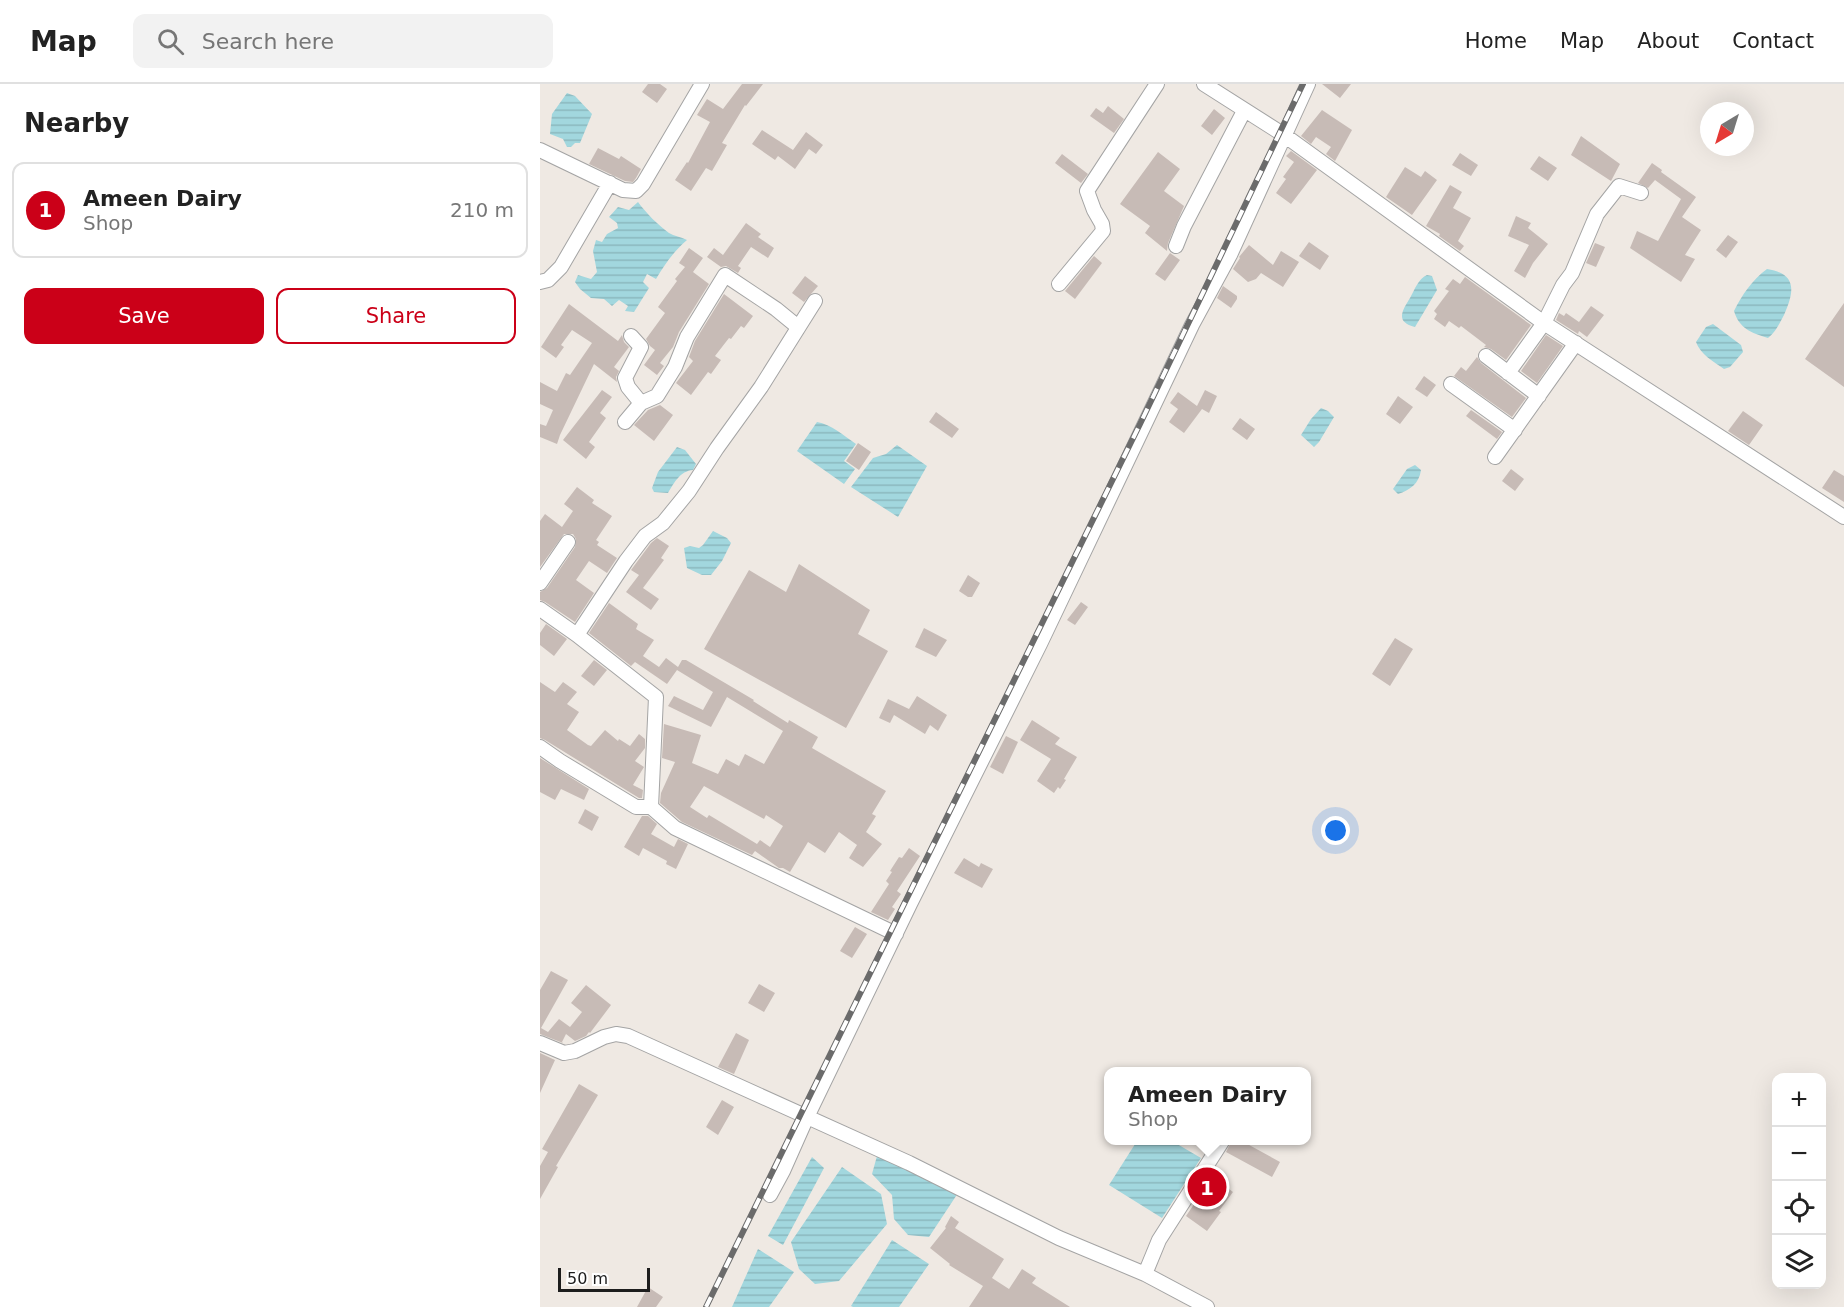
<!DOCTYPE html>
<meta charset="utf-8">
<style>
:root{--surface:#fff;--page:#f2f2f2;--text:#222;--muted:#767676;--line:#e0e0e0;--accent:#cb0018}
body{margin:0;font-family:"DejaVu Sans",sans-serif;background:var(--page);color:var(--text)}
.controls{position:absolute;right:18px;bottom:18px;display:grid;overflow:hidden;border-radius:12px;box-shadow:0 6px 24px #0002}
.controls button{width:54px;height:54px;display:grid;place-items:center;padding:0;border:0;border-bottom:2px solid var(--line);background:var(--surface);color:var(--text);font:30px sans-serif}
.compass{position:absolute;left:1160px;top:18px;width:54px;height:54px;border-radius:50%;background:var(--surface);box-shadow:0 6px 24px #0002;rotate:218deg}
.scale{position:absolute;left:18px;bottom:15px;width:92px;box-sizing:border-box;padding-left:6px;border:3px solid #1d1d1d;border-top:0;font-size:16px;line-height:21px;white-space:nowrap;color:#1d1d1d;-webkit-text-stroke:4px #fff;paint-order:stroke}
.you{position:absolute;left:796px;top:747px;width:21px;height:21px;margin:-15px;border:4px solid #fff;border-radius:50%;background:#1a73e8;box-shadow:0 0 0 9px #1a73e833}
.badge{display:grid;place-items:center;width:39px;height:39px;border-radius:50%;background:var(--accent);color:#fff;font-size:20px;font-weight:700}
.pin{position:absolute;translate:-50% -50%;border:3px solid #fff;box-shadow:0 2px 6px #0006}
.popup{position:absolute;left:564px;top:983px;width:207px;height:78px;box-sizing:border-box;display:grid;place-content:center;border-radius:12px;background:var(--surface);filter:drop-shadow(0 2px 4px #0005);font-size:20px;white-space:nowrap;color:var(--muted)}
.popup b{font-size:22px;color:var(--text)}
.popup::after{content:'';position:absolute;left:50%;top:100%;margin-left:-12px;border:12px solid transparent;border-top-color:var(--surface)}
.list{margin:0;padding:0;list-style:none}
h2{display:flex;justify-content:space-between;align-items:center;height:78px;margin:0;padding:0 24px;font-size:26px}
h2 small{font-size:20px;font-weight:400;color:var(--muted)}
.list li{display:grid;grid-template-columns:39px 1fr auto;gap:18px;align-items:center;box-sizing:border-box;height:96px;margin:0 12px 12px;padding:0 12px;border:2px solid var(--line);border-radius:12px}
.list b{display:block;font-size:22px;white-space:nowrap}
.list p{margin:0;font-size:20px;white-space:nowrap;color:var(--muted)}
.list em{font-size:20px;font-style:normal;color:var(--muted)}
.actions{display:flex;gap:12px;padding:18px 24px}
.actions a{flex:1;padding:14px 0;border:2px solid var(--accent);border-radius:12px;text-align:center;font-size:21px;color:var(--accent)}
.actions .main{background:var(--accent);color:#fff}
.icon{flex:none;width:33px;height:33px;fill:none;stroke:currentColor;stroke-width:2;stroke-linecap:round;stroke-linejoin:round}
.map{position:relative;flex:none;width:1304px;height:1223px;overflow:hidden}
header{display:flex;align-items:center;gap:36px;box-sizing:border-box;height:84px;padding:0 30px;background:var(--surface);border-bottom:2px solid var(--line)}
header strong{font-size:28px}
nav{display:flex;gap:33px;margin-inline-start:auto;font-size:21px}
.search{width:420px;height:54px;background:var(--page);display:flex;align-items:center;gap:15px;box-sizing:border-box;padding:0 21px;border-radius:12px;color:var(--muted);font-size:22px}
main{display:flex}
aside{flex:1;background:var(--surface)}
.map>svg:first-child{display:block}
</style>
<header>
<strong>Map</strong>
<div class="search"><svg class="icon" aria-label="search" viewBox="0 0 24 24"><circle cx="10" cy="10" r="6"/><path d="M15 15l6 6"/></svg>Search here</div>
<nav><a>Home</a><a>Map</a><a>About</a><a>Contact</a></nav>
</header>
<main>
<aside>
<h2>Nearby<small></small></h2>
<ul class="list">
<li><span class="badge">1</span><div><b>Ameen Dairy</b><p>Shop</p></div><em>210 m</em></li>
</ul>
<div class="actions"><a class="main">Save</a><a>Share</a></div>
</aside>
<div class="map">
<svg width="1304" height="1223" viewBox="0 0 1304 1223">
<defs>
<pattern id="water-rules" width="6" height="5" patternUnits="userSpaceOnUse" patternTransform="scale(1.5)"><rect width="6" height="5" fill="#a2d7de"/><path d="M0 2.5h6" fill="none" stroke="#8bb8be"/></pattern>
</defs>
<rect width="100%" height="100%" fill="#efe9e3"/>
<path fill="url(#water-rules)" d="M 27,9 L 35,12 L 52,30 L 40,59 L 35,59 L 31,63 L 27,63 L 23,55 L 10,50 L 12,30 Z
M 98,118 C 106,129 118,141 129,149 C 134,152 141,153 147,156 C 134,167 125,180 116,195 L 107,190 L 103,198 L 109,204 L 94,228 L 85,227 L 88,222 L 79,216 L 72,222 L 64,215 L 51,214 L 40,205 L 35,198 L 38,191 L 51,195 L 57,188 L 53,167 L 56,156 L 62,158 L 67,150 L 78,144 L 77,139 L 69,133 L 78,123 L 89,126 Z
M 1227,185 C 1258,190 1254,208 1244,231 C 1239,240 1236,248 1228,254 C 1211,249 1199,244 1194,227 C 1202,211 1212,196 1227,185 Z
M 887,191 L 892,192 L 897,206 L 875,243 C 855,238 862,227 870,214 C 875,205 878,195 887,191 Z
M 1173,240 L 1201,261 L 1203,268 L 1190,283 L 1184,285 C 1174,278 1160,270 1156,258 L 1166,243 Z
M 781,324 L 788,327 L 794,333 L 779,358 L 774,363 L 761,351 L 771,335 Z
M 277,338 C 291,340 304,352 316,360 L 304,377 L 315,385 L 304,400 L 257,367 Z
M 357,361 L 387,382 L 358,433 L 311,403 L 333,374 L 346,370 Z
M 137,363 L 145,366 L 156,380 L 153,386 C 140,387 134,399 128,409 L 114,408 L 112,404 L 118,388 Z
M 875,381 L 881,386 C 879,400 870,406 858,410 L 853,405 L 867,385 Z
M 173,447 L 187,454 L 191,459 L 182,477 L 171,491 L 162,491 L 147,484 L 144,464 L 150,462 L 159,464 L 163,461 Z
M 597,1057 L 632,1057 L 661,1074 L 622,1134 L 569,1101 Z
M 337,1072 L 418,1109 L 389,1153 L 368,1151 L 354,1135 L 352,1111 L 332,1090 Z
M 272,1073 L 284,1084 L 243,1161 L 228,1152 Z
M 302,1083 L 341,1110 L 347,1140 L 299,1197 L 275,1200 L 259,1185 L 251,1158 Z
M 352,1156 L 389,1180 L 359,1223 L 313,1223 L 311,1222 Z
M 218,1165 L 254,1188 L 229,1223 L 192,1223 Z"/>
<path fill="#c7bbb6" fill-rule="evenodd" d="M 108,0 L 120,0 L 127,5 L 117,19 L 102,8 Z
M 202,0 L 223,0 L 206,22 L 205,21 L 182,59 L 187,61 L 172,87 L 166,84 L 151,107 L 135,96 L 147,78 L 148,79 L 170,38 L 157,31 L 167,15 L 183,25 Z
M 782,0 L 811,0 L 800,14 Z
M 568,22 L 584,35 L 574,49 L 550,32 L 556,24 L 563,29 Z
M 674,25 L 685,34 L 672,51 L 661,42 Z
M 782,26 L 812,46 L 795,77 L 786,70 L 791,63 L 776,53 L 771,60 L 761,52 Z
M 222,46 L 253,66 L 266,48 L 283,61 L 276,70 L 269,65 L 255,85 L 238,72 L 235,76 L 212,60 Z
M 1041,52 L 1080,80 L 1071,97 L 1031,71 Z
M 58,64 L 79,75 L 81,72 L 101,85 L 96,94 L 93,98 L 85,97 L 49,80 Z
M 751,67 L 777,86 L 751,120 L 736,109 L 746,95 L 743,93 L 754,78 L 746,72 Z
M 618,68 L 640,85 L 624,107 L 644,122 L 628,159 L 627,167 L 605,149 L 610,142 L 580,120 Z
M 920,69 L 938,81 L 931,92 L 912,81 Z
M 522,70 L 548,90 L 541,99 L 515,79 Z
M 999,72 L 1017,84 L 1008,97 L 990,85 Z
M 1112,79 L 1122,86 L 1121,88 L 1156,113 L 1142,133 L 1161,146 L 1145,171 L 1155,175 L 1141,198 L 1090,164 L 1097,147 L 1118,157 L 1141,115 L 1115,96 L 1108,104 L 1098,99 Z
M 865,83 L 881,93 L 885,87 L 897,96 L 872,131 L 846,113 Z
M 910,101 L 922,108 L 913,124 L 931,134 L 918,157 L 924,162 L 920,167 L 899,152 L 900,150 L 886,142 Z
M 976,132 L 991,139 L 988,144 L 1008,160 L 993,179 L 985,194 L 974,187 L 989,161 L 968,152 Z
M 206,139 L 221,150 L 218,153 L 234,164 L 228,174 L 211,163 L 198,182 L 201,184 L 198,189 L 186,182 L 181,183 L 167,173 L 174,164 L 183,171 Z
M 1188,151 L 1198,158 L 1186,174 L 1176,166 Z
M 769,158 L 789,172 L 780,186 L 759,172 Z
M 1055,159 L 1065,163 L 1056,183 L 1046,179 Z
M 709,161 L 733,181 L 741,167 L 759,178 L 743,203 L 721,189 L 716,195 L 708,198 L 693,185 L 700,174 L 699,173 Z
M 149,164 L 163,174 L 153,188 L 169,200 L 139,248 L 133,263 L 120,279 L 124,282 L 117,291 L 104,281 L 115,266 L 110,262 L 106,255 L 125,229 L 118,223 L 137,197 L 135,195 L 145,183 L 139,179 Z
M 630,169 L 640,176 L 625,197 L 615,190 Z
M 554,172 L 562,179 L 535,215 L 525,207 Z
M 265,192 L 278,202 L 264,218 L 252,209 Z
M 925,193 L 991,241 L 966,276 L 951,265 L 944,263 L 946,261 L 921,242 L 919,244 L 909,237 L 905,243 L 894,235 L 897,230 L 894,227 L 909,207 L 905,205 L 913,195 L 920,200 Z
M 683,202 L 697,212 L 697,215 L 691,224 L 677,214 Z
M 184,210 L 213,232 L 204,244 L 201,242 L 191,255 L 189,254 L 175,272 L 181,276 L 171,290 L 168,288 L 151,311 L 136,299 L 153,277 L 149,273 L 155,257 Z
M 1304,219 L 1304,303 L 1265,275 Z
M 29,220 L 78,257 L 82,251 L 84,258 L 89,263 L 74,283 L 79,287 L 76,293 L 77,298 L 54,280 L 20,351 L 17,360 L 0,353 L 0,340 L 6,342 L 13,326 L 0,320 L 0,298 L 17,307 L 26,289 L 30,291 L 52,259 L 32,246 L 21,261 L 24,263 L 16,274 L 1,263 Z
M 1051,222 L 1064,231 L 1047,253 L 1039,247 L 1038,250 L 1016,236 L 1019,229 L 1024,232 L 1026,229 L 1039,238 Z
M 1006,251 L 1023,262 L 997,299 L 981,287 Z
M 937,273 L 941,279 L 986,314 L 972,333 L 914,292 L 921,283 L 926,287 Z
M 884,292 L 896,301 L 887,313 L 875,305 Z
M 62,306 L 72,313 L 60,329 L 66,334 L 49,358 L 55,363 L 46,375 L 23,356 Z
M 665,306 L 677,312 L 669,329 L 662,325 L 644,349 L 629,338 L 638,325 L 630,319 L 638,308 L 657,322 Z
M 858,312 L 873,323 L 860,340 L 846,330 Z
M 120,321 L 133,331 L 114,357 L 94,341 L 108,326 Z
M 931,326 L 962,348 L 957,355 L 926,332 Z
M 1203,327 L 1223,341 L 1209,361 L 1188,347 Z
M 396,328 L 419,345 L 412,354 L 389,338 Z
M 700,334 L 715,345 L 707,356 L 692,345 Z
M 318,359 L 331,368 L 319,386 L 306,377 Z
M 971,385 L 984,395 L 975,407 L 962,397 Z
M 1294,386 L 1304,392 L 1304,418 L 1282,404 Z
M 37,403 L 54,416 L 52,419 L 72,432 L 56,456 L 59,458 L 57,461 L 77,474 L 67,489 L 49,477 L 36,496 L 54,509 L 35,538 L 5,518 L 0,516 L 0,508 L 7,504 L 35,463 L 36,455 L 33,450 L 24,450 L 0,483 L 0,437 L 5,430 L 22,443 L 33,427 L 24,420 Z
M 117,454 L 129,462 L 121,474 L 124,476 L 103,504 L 119,515 L 111,526 L 86,508 L 99,491 L 91,486 L 111,459 Z
M 259,480 L 330,526 L 318,550 L 348,567 L 306,644 L 164,565 L 209,486 L 246,508 Z
M 428,491 L 440,499 L 432,513 L 428,513 L 419,507 Z
M 541,518 L 548,523 L 535,541 L 527,536 Z
M 69,519 L 98,540 L 96,545 L 114,556 L 103,572 L 119,583 L 126,574 L 138,583 L 142,576 L 146,576 L 214,616 L 213,617 L 248,639 L 249,636 L 278,653 L 272,664 L 346,707 L 332,730 L 336,732 L 326,748 L 342,760 L 323,783 L 309,774 L 317,761 L 299,748 L 285,769 L 268,758 L 250,788 L 243,784 L 239,784 L 215,767 L 212,771 L 142,738 L 120,719 L 121,709 L 135,678 L 122,674 L 124,640 L 161,651 L 152,679 L 178,690 L 186,675 L 199,682 L 205,670 L 224,680 L 243,647 L 187,613 L 171,643 L 128,622 L 134,612 L 163,626 L 173,608 L 137,586 L 127,600 L 95,578 L 91,582 L 49,549 ZM 164,702 L 224,735 L 226,731 L 243,742 L 230,763 L 220,756 L 217,760 L 169,731 L 167,734 L 150,723 Z
M 6,540 L 27,555 L 14,572 L 0,561 L 0,549 Z
M 384,544 L 407,556 L 396,573 L 375,563 Z
M 855,554 L 873,565 L 850,602 L 832,590 Z
M 54,576 L 67,586 L 54,602 L 41,592 Z
M 0,598 L 15,608 L 23,598 L 37,608 L 27,620 L 39,628 L 27,646 L 48,661 L 51,662 L 65,646 L 78,657 L 79,655 L 90,662 L 99,650 L 105,655 L 105,664 L 95,677 L 104,683 L 93,701 L 103,706 L 102,714 L 99,714 L 5,656 L 0,654 Z
M 377,612 L 407,631 L 398,647 L 390,641 L 385,650 L 354,631 L 350,639 L 339,634 L 348,615 L 369,625 Z
M 492,636 L 520,654 L 515,660 L 537,673 L 524,695 L 526,696 L 520,705 L 518,703 L 514,709 L 497,697 L 511,675 L 480,656 Z
M 466,652 L 478,658 L 463,690 L 450,683 Z
M 0,674 L 49,705 L 44,716 L 21,705 L 15,716 L 0,708 Z
M 45,725 L 59,733 L 52,747 L 38,739 Z
M 102,732 L 108,732 L 117,740 L 111,750 L 134,763 L 138,755 L 148,760 L 136,785 L 126,780 L 127,777 L 103,764 L 99,772 L 84,763 Z
M 369,764 L 380,772 L 357,807 L 361,810 L 352,823 L 355,825 L 348,836 L 331,828 L 349,800 L 346,797 L 352,788 L 350,787 L 359,773 L 362,774 Z
M 424,774 L 439,783 L 441,779 L 453,785 L 442,804 L 414,789 Z
M 315,843 L 327,850 L 312,874 L 300,867 Z
M 11,887 L 28,896 L 1,944 L 8,948 L 19,935 L 30,943 L 42,928 L 31,919 L 46,901 L 71,921 L 50,949 L 49,948 L 46,952 L 35,957 L 26,950 L 22,958 L 23,959 L 0,950 L 0,906 Z
M 219,900 L 235,909 L 224,928 L 208,919 Z
M 196,949 L 209,956 L 194,990 L 178,983 Z
M 0,969 L 15,976 L 0,1009 Z
M 39,1000 L 58,1011 L 16,1082 L 18,1083 L 0,1115 L 0,1082 L 8,1068 L 2,1065 Z
M 182,1016 L 194,1023 L 178,1051 L 166,1043 Z
M 692,1056 L 700,1056 L 740,1078 L 732,1093 L 686,1068 Z
M 685,1102 L 693,1108 L 679,1127 L 681,1128 L 667,1147 L 646,1132 L 659,1113 L 671,1121 Z
M 411,1132 L 419,1138 L 415,1144 L 464,1175 L 452,1194 L 469,1205 L 482,1185 L 496,1194 L 492,1199 L 530,1223 L 429,1223 L 443,1202 L 409,1181 L 410,1180 L 390,1164 L 406,1144 L 405,1143 Z
M 108,1203 L 123,1213 L 116,1223 L 97,1223 Z"/>
<g fill="none" stroke-linecap="round" stroke-linejoin="round">
<g stroke="#a4a4a4" stroke-width="16">
<path id="minor" d="M 664,0 L 744,51 L 1004,239 L 1304,433
M 0,66 L 83,106 L 96,107 L 103,100 L 162,0
M 636,162 L 644,142 L 704,27
M 0,198 L 8,196 L 21,183 L 70,99
M 519,200 L 563,147 L 562,140 L 554,126 L 547,107 L 617,0
M 91,252 L 101,263 L 85,294 L 88,303 L 101,319
M 946,272 L 999,312
M 968,289 L 1004,239 L 1023,201 L 1032,189 L 1057,130 L 1079,102 L 1101,109
M 911,300 L 975,346
M 85,338 L 101,319 L 117,312 L 135,283 L 147,253 L 185,191 L 236,225 L 258,243
M 955,373 L 1036,259
M 0,499 L 28,458
M 0,525 L 37,551 L 116,613 L 111,723 L 135,744 L 356,850
M 37,551 L 86,477 L 105,452 L 123,439 L 149,407 L 177,364 L 221,303 L 275,217
M 0,663 L 20,677 L 96,723 L 111,723
M 0,959 L 24,969 L 35,967 L 64,953 L 76,950 L 88,952 L 369,1079 L 519,1154 L 605,1190 L 667,1223
M 230,1111 L 243,1087 L 267,1033 L 370,820 L 500,560 L 652,241 L 690,171 L 768,0
M 605,1190 L 619,1156 L 683,1056"/>
</g>
<use href="#minor" stroke="#fff" stroke-width="14"/>
<g stroke="#6b6b6b" stroke-width="6">
<path id="rail" d="M 166,1223 L 600,340 L 763,0"/>
</g>
<use href="#rail" stroke="#fff" stroke-width="4" stroke-dasharray="11" stroke-linecap="butt"/>
</g>
</svg>
<div class="controls">
<button>+</button>
<button>−</button>
<button><svg class="icon" aria-label="locate" viewBox="0 0 24 24"><circle cx="12" cy="12" r="6"/><path d="M12 2v4M12 18v4M2 12h4M18 12h4"/></svg></button>
<button><svg class="icon" aria-label="layers" viewBox="0 0 24 24"><path d="M12 4l9 5-9 5-9-5zM3 14l9 5 9-5"/></svg></button>
</div>
<svg class="compass" viewBox="-18 -18 36 36"><path d="M0-13l5 13h-10z" fill="#e53935"/><path d="M0 13l5-13h-10z" fill="#767676"/></svg>
<div class="scale">50 m</div>
<div class="you"></div>
<div class="pin badge" style="left:667px;top:1103px">1</div>
<div class="popup"><b>Ameen Dairy</b>Shop</div>
</div>
</main>
